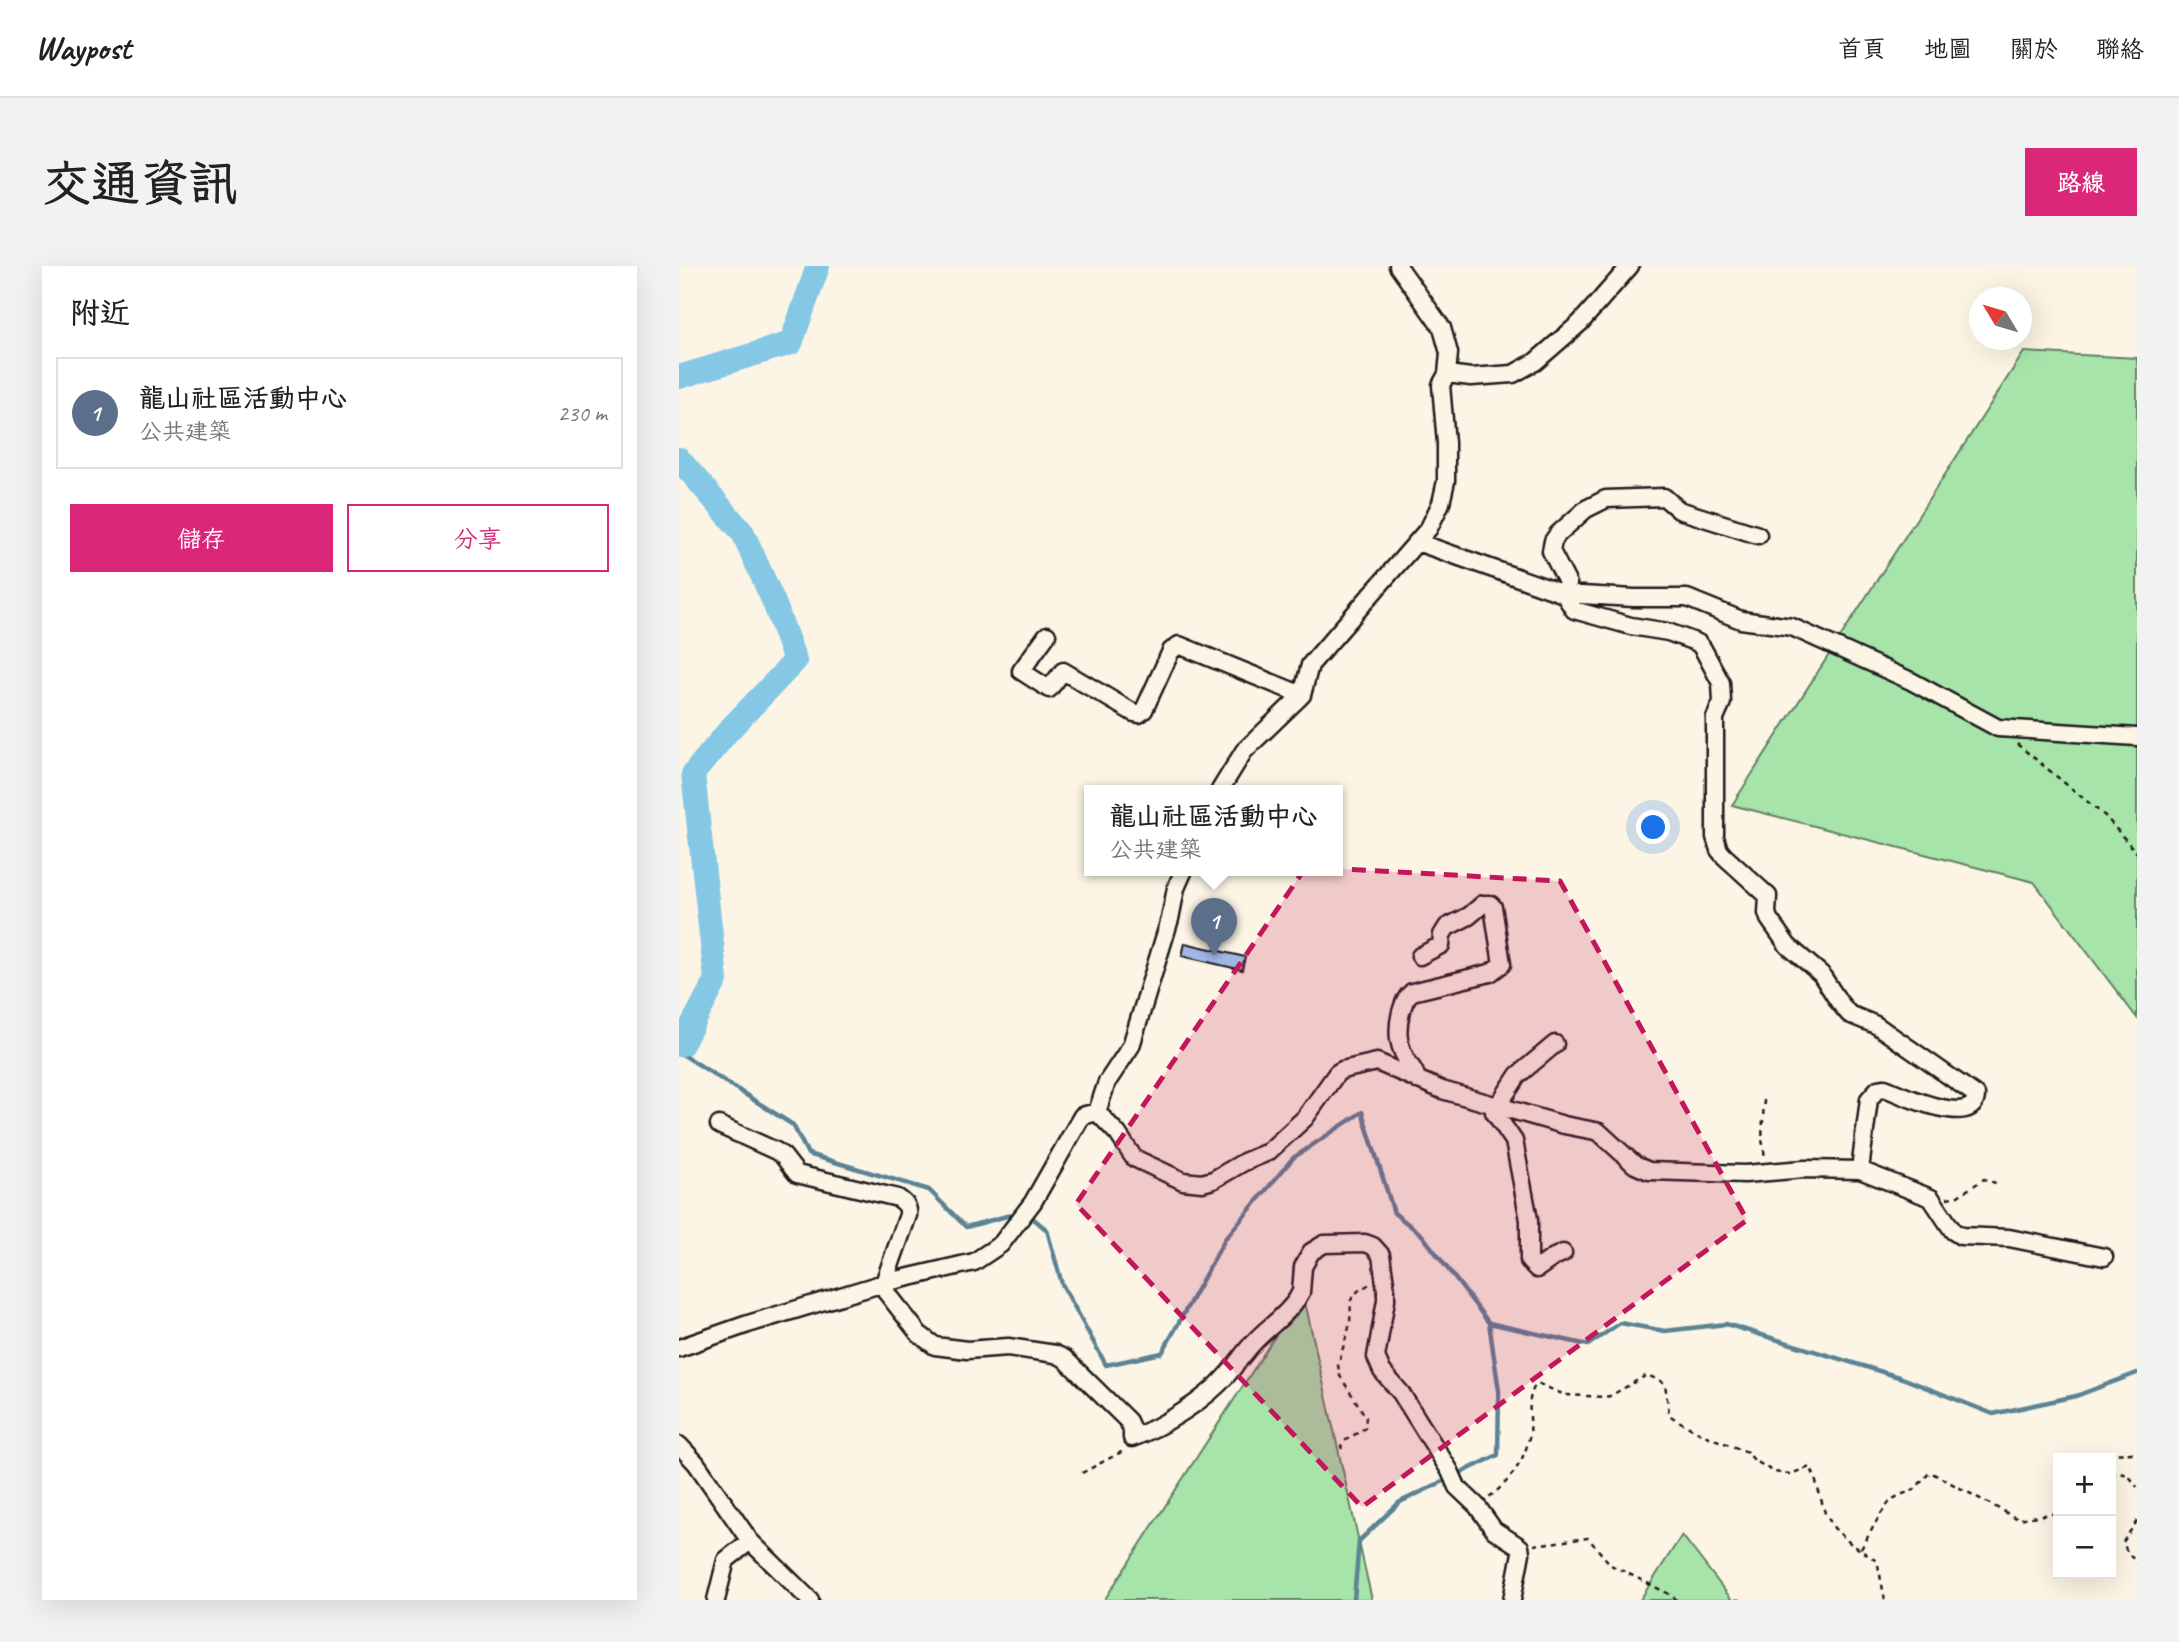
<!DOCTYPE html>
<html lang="zh-TW">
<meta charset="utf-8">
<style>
:root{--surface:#fff;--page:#f2f2f2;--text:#222;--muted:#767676;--line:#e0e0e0;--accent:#db2777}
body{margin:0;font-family:Caveat,"LXGW WenKai TC",sans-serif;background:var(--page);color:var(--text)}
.controls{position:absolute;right:21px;bottom:21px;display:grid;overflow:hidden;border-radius:0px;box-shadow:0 7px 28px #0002}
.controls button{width:63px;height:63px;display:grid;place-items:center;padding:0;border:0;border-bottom:2px solid var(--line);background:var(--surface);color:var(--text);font:35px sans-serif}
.compass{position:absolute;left:1290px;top:21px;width:63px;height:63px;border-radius:50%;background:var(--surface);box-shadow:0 7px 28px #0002;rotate:308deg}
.you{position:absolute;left:975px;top:562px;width:24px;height:24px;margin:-18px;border:5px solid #fff;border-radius:50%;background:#1a73e8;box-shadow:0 0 0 10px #1a73e833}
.badge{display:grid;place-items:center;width:46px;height:46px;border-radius:50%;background:var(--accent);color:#fff;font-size:23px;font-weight:700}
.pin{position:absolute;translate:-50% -58px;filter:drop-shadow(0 2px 4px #0008)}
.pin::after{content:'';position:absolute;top:37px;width:24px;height:21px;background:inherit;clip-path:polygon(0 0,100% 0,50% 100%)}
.popup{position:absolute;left:405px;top:519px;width:259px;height:91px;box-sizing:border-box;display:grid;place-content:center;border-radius:0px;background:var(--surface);filter:drop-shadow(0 2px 5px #0005);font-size:23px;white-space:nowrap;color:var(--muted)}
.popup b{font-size:26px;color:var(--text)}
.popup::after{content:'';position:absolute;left:50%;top:100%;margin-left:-14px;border:14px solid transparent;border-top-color:var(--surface)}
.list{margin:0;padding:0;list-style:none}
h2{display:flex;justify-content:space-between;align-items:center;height:91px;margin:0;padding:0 28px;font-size:30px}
h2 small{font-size:23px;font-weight:400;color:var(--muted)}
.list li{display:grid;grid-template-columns:46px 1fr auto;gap:21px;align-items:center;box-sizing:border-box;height:112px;margin:0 14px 14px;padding:0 14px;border:2px solid var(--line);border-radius:0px}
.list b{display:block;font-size:26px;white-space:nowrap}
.list p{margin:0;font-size:23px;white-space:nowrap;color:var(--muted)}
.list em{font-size:23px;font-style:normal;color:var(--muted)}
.actions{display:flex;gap:14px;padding:21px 28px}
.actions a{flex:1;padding:16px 0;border:2px solid var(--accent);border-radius:0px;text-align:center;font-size:24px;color:var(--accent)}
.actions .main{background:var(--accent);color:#fff}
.map{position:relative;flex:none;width:1458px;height:1334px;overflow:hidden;border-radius:0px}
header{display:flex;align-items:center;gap:42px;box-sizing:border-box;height:98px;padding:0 35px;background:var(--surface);border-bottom:2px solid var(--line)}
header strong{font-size:33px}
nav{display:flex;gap:38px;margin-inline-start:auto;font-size:24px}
.intro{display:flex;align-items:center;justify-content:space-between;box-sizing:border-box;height:168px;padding:0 42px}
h1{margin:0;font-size:49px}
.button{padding:18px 32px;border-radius:0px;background:var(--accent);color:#fff;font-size:24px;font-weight:700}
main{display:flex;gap:42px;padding:0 42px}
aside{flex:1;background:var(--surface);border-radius:0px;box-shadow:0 7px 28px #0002}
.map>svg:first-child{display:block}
</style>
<header>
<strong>Waypost</strong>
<nav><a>首頁</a><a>地圖</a><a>關於</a><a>聯絡</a></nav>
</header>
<div class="intro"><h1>交通資訊</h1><a class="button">路線</a></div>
<main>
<aside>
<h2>附近<small></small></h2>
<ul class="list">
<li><span class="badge" style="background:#5c6f8a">1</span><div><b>龍山社區活動中心</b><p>公共建築</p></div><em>230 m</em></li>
</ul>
<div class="actions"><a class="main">儲存</a><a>分享</a></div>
</aside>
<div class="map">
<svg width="1458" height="1334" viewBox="0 0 1458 1334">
<rect width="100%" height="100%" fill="#fcf5e5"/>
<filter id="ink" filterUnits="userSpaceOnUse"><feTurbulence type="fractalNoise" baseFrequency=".0143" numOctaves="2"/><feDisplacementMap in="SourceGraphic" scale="14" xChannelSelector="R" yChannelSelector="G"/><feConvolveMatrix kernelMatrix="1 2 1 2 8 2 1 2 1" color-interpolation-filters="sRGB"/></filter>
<g filter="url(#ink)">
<path fill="#a7e4aa" stroke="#628063" stroke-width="2" d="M 1345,86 L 1458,92 L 1458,752 L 1355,616 L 1053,539 Z
M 624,1027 L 693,1334 L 426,1334 L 426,1333 Z
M 1003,1269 L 1053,1334 L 961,1334 Z"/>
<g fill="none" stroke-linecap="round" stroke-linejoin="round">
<path stroke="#5a8395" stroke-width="4.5" d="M 0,786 L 114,859 L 129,888 L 250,924 L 287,961 L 339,947
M 350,949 L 368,964 L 383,1018 L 427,1099 L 483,1087 L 546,973 L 614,892 L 683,846 L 715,947 L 743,969 L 810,1057 L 820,1125 L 819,1189 L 721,1236 L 680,1275 L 675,1334
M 810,1057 L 909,1079 L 941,1057 L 986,1065 L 1047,1058 L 1223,1112 L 1314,1148 L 1397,1130 L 1458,1107"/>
<path stroke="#84c8e5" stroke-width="24" d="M 0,111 L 112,77 L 139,0
M 0,193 L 64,267 L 96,339 L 116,395 L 50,464 L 14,508 L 37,714 L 3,778 L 0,779"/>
</g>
<path fill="#a1b6e4" stroke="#1c1c1c" stroke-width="2" d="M 506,677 L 566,691 L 563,704 L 503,690 Z"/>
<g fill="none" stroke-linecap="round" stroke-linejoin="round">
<g stroke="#1c1c1c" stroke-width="21">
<path id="minor" d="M 768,108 L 792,111 L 834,108 L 856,96 L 901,57 L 951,0
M 1079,269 L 1000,244 L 985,231 L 927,233 L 907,243 L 879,268 L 874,275 L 872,285 L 889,318 L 885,328 L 895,344 L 952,360 L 989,366 L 1019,377 L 1024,383 L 1042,417 L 1043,436 L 1036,452 L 1036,571 L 1040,584 L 1045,590 L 1089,630 L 1088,647 L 1090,653 L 1109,680 L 1142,708 L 1160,736 L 1170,748 L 1197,759 L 1297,829 C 1297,863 1222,829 1206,822 L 1199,823 L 1190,833 L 1181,904
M 738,276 L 885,328 L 955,332 L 1008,332 L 1062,354 L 1113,361 L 1232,415 L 1319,462 L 1458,471
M 368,369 L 342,405 L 370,423 L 384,405 L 455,447 L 460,448 L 465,444 L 492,385 L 500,379 L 623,429
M 541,524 L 565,485 L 623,429 L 631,399 L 750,262 L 762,237 L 767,215 L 767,177 L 762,119 L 768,108 L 770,87 L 763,62 L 719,0
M 876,778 L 839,809 L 820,838 L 815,842 L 815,846 L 835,875 L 850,954 L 850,995 L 858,1003 L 875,991 L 884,987
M 738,814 C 737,807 735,805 731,799 C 719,782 717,766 722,746 C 725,737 726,732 733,726 L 811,707 L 823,698 L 814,641 L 811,638 L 804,638 L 790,650 L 768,661 L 763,669 L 762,679 L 741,690
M 418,846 L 439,868 L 455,892 L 504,915 L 523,917 L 534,914 L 565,896 L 589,886 L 626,852 L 658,807 L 663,804 L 698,796 L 763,824 L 885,859 L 916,865 L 920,866 L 956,899 L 970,905 L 1066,908 L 1125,903 L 1181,904 L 1252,932 L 1274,965 L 1282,970 L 1330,972 L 1425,991
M 40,859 L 97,885 L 104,890 L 118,908 L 219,932 C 226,937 230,940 229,949 L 205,1017 L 208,1027 L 240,1068 L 256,1080 L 288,1084 L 329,1081 L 376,1088 L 385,1092 L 449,1155 L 453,1164 L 453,1172 C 483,1161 527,1134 548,1109 C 558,1098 565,1086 576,1075 C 589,1061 607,1050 618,1033 L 622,1026 L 624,1001 L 632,986 L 645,978 L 686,977 L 694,980 L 702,989 L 707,1024 L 707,1034 L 697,1091 L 703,1105 L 722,1127 L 771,1205 L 778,1221 L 798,1240 L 815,1264 L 841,1281 L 842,1287 L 833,1334
M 0,1082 L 69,1058 L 205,1017 L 295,996 L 322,978 L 354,936 L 403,850 L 418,846 L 428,816 L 452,780 L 491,653 L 497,622 L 505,604
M 0,1179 L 17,1197 L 71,1275 L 131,1334
M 37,1334 L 47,1294 L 71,1275"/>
</g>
<path stroke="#1c1c1c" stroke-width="2.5" stroke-dasharray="5 5" stroke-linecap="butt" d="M 1338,478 L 1426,550 L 1458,587
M 1085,834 L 1083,873 L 1086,891
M 1268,932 L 1279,930 L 1305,913 L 1319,918
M 663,1183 L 662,1180 L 664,1176 L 686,1162 L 687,1151 L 661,1110 L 659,1099 L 671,1058 L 672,1034 L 679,1025 L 689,1019 L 690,1015
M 1399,1192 L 1422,1188 L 1458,1187
M 403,1207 L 446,1184
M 1432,1209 C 1445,1204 1451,1210 1458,1221
M 810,1231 C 831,1216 847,1193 851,1167 C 853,1152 846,1131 857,1119 L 860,1118 L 886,1129 L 925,1131 L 931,1130 L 968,1109 L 986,1117 L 990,1148 L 993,1151 L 1020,1167 L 1068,1186 L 1075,1194 L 1095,1206 L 1111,1208 L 1131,1201 L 1135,1209 L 1146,1247 L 1155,1262 L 1171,1277 L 1196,1294 L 1199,1299 L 1206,1334
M 1458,1255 L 1444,1276 L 1448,1286 L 1458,1297
M 855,1279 L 909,1272 L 932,1299 L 992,1329 L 997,1334
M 1182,1283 L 1201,1249 L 1212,1234 L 1221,1229 L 1235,1224 L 1251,1206 L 1339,1253 L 1379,1247
M 1056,1334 L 1064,1334"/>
<use href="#minor" stroke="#fcf5e5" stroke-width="16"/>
</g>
</g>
<path fill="#c2185b" fill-opacity="0.2" stroke="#c2185b" stroke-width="5" stroke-dasharray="14 9" stroke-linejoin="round" d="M 627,601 L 881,615 L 1068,954 L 683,1241 L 397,938 Z"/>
</svg>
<div class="controls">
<button>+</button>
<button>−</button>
</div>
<svg class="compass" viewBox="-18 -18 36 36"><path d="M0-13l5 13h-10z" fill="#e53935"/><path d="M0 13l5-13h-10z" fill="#767676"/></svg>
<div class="you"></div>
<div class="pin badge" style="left:535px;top:690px;background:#5c6f8a">1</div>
<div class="popup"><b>龍山社區活動中心</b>公共建築</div>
</div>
</main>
